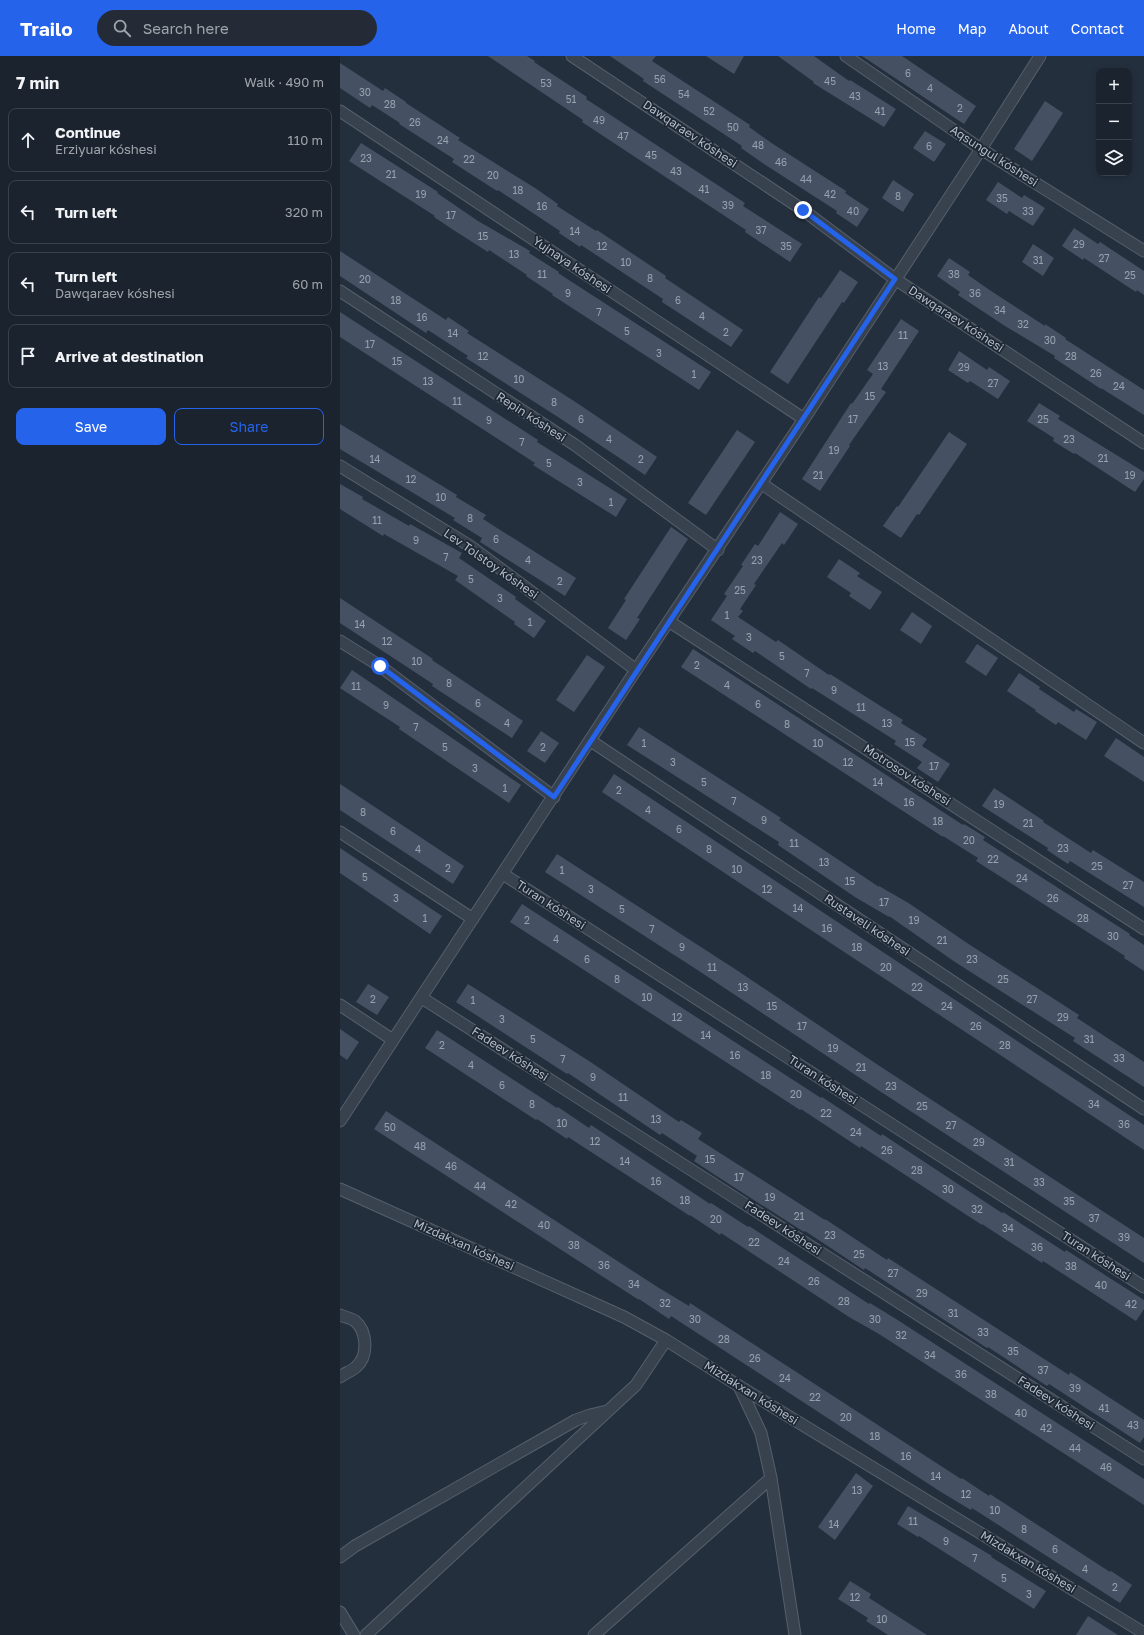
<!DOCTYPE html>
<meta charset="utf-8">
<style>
:root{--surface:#1b232e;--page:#242b36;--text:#f1f3f6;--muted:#a0a4aa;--line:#39404a;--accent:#2563eb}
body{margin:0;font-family:"Golos Text",sans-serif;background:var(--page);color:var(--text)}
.controls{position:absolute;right:12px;top:12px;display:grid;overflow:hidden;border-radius:8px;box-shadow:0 2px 6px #0003}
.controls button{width:36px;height:36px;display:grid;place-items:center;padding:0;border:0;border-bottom:1px solid var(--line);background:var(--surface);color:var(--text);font:20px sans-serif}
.stop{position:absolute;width:12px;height:12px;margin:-9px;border:3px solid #2563eb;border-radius:50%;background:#fff}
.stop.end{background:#2563eb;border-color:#fff;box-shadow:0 1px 4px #0008}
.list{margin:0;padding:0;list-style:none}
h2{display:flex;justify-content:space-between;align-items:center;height:52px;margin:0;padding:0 16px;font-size:17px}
h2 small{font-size:13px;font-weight:400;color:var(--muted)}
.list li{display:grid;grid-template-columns:26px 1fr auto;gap:12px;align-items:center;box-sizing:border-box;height:64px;margin:0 8px 8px;padding:0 8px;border:1px solid var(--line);border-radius:8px}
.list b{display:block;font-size:15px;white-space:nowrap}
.list p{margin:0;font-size:13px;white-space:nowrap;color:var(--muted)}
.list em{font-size:13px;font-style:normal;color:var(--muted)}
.actions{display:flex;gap:8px;padding:12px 16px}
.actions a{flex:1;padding:9px 0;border:1px solid var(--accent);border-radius:8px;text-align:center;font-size:14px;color:var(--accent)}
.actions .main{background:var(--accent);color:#fff}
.icon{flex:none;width:22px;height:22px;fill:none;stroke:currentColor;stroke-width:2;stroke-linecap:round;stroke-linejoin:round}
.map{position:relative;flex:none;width:804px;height:1579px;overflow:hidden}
header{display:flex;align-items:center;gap:24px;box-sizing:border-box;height:56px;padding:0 20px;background:var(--accent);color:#fff}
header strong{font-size:19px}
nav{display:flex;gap:22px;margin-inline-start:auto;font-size:14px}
.search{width:280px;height:36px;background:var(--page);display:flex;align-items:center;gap:10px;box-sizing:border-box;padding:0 14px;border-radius:22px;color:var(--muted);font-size:15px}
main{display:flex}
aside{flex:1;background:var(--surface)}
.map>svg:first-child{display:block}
</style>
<header>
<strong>Trailo</strong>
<div class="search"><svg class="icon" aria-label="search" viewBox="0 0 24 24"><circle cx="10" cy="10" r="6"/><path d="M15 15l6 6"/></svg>Search here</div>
<nav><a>Home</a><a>Map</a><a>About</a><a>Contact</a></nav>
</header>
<main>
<aside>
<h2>7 min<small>Walk · 490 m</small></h2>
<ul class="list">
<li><svg class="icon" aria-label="ahead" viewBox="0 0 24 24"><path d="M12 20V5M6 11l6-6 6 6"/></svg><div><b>Continue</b><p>Erziyuar kóshesi</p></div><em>110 m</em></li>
<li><svg class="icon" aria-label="left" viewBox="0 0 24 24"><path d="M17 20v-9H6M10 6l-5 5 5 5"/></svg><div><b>Turn left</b></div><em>320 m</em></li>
<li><svg class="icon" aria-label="left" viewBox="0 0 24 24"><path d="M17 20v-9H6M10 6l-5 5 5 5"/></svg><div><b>Turn left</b><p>Dawqaraev kóshesi</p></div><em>60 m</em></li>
<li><svg class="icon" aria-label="arrive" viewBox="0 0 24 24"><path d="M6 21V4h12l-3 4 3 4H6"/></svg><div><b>Arrive at destination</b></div></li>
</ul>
<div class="actions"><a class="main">Save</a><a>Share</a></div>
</aside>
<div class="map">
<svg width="804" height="1579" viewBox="0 0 804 1579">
<rect width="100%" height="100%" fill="#242f3e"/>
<path fill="#455162" d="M 148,0 L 187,0 L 195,5 L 194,6 L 247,41 L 246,43 L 405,147 L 403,150 L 462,188 L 450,206 L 405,176 L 406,174 L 242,66 L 243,64 Z
M 270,0 L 316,0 L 312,5 L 410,69 L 409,71 L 433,88 L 506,135 L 505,137 L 529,153 L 517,171 L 496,157 L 497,155 L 424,108 L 401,92 L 402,90 L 303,25 L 304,23 Z
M 366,0 L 404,0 L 394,18 Z
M 438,0 L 474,0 L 509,25 L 510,24 L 556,53 L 544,71 L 473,27 L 474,26 Z
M 522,0 L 562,0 L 636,50 L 624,68 Z
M 0,7 L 43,35 L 45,32 L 66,46 L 66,47 L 120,82 L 118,84 L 195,132 L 218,148 L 217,150 L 256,175 L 257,174 L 326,220 L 325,222 L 403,274 L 391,291 L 322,246 L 323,243 L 241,189 L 240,191 L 219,177 L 220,175 L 158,134 L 157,135 L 112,106 L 114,103 L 59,68 L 60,67 L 32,49 L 30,52 L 0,32 Z
M 705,45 L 723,57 L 692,105 L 674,93 Z
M 585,75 L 606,88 L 594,106 L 573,92 Z
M 21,87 L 98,136 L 97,137 L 138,165 L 190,195 L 189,197 L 219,216 L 218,217 L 371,316 L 359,334 L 212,239 L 213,238 L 186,220 L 187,219 L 149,194 L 148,196 L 115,175 L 94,161 L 95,160 L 9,105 Z
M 553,124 L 574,138 L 563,156 L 542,142 Z
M 658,126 L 682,142 L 684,139 L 705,152 L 693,170 L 669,155 L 667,158 L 646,144 Z
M 734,172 L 758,188 L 760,186 L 804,215 L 804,239 L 797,234 L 796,236 L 744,202 L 743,204 L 722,190 Z
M 693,188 L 714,202 L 703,220 L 682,206 Z
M 0,195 L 106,264 L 108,261 L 129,275 L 127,277 L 237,347 L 317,401 L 305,419 L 218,361 L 126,302 L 128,300 L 88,274 L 86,277 L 0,220 Z
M 609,202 L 630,216 L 628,219 L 651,235 L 705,270 L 705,268 L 726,282 L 725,283 L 804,334 L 804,359 L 761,332 L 761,333 L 714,302 L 715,300 L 665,270 L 618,239 L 620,236 L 597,220 Z
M 500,214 L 518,226 L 504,247 L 502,246 L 448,328 L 430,316 L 479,241 L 481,242 Z
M 0,256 L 198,384 L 197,386 L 287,443 L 276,461 L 193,409 L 195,407 L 0,281 Z
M 561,263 L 579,275 L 541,333 L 546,336 L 509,389 L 510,390 L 480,435 L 462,423 L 511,347 L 512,348 L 533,318 L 527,314 Z
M 619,295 L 647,314 L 649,311 L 670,325 L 658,343 L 630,325 L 628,327 L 608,314 Z
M 699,347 L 720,360 L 718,363 L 804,416 L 804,423 L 795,436 L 735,397 L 734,398 L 713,385 L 714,382 L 687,365 Z
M 0,368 L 117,439 L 116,441 L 146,459 L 143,463 L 236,522 L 225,540 L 140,486 L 142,482 L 113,464 L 115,462 L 0,393 Z
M 397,374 L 415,386 L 366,459 L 348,447 Z
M 609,376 L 627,388 L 579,459 L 577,458 L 561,482 L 543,470 L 557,450 L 558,451 Z
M 0,428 L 23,441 L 22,443 L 69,470 L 70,468 L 122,497 L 119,502 L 176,541 L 175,543 L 206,565 L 194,582 L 174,568 L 175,566 L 115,524 L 118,520 L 44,478 L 43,480 L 0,453 Z
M 440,456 L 458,468 L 444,489 L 442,487 L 414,528 L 416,529 L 400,553 L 403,555 L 398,561 L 436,586 L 438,584 L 489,619 L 490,618 L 542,651 L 563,664 L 561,667 L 587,683 L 582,690 L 610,708 L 598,726 L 577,712 L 582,706 L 554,688 L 556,685 L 472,632 L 471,633 L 415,595 L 413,597 L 392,583 L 395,580 L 371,564 L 387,540 L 384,538 L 403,510 L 401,509 L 415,488 L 418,490 Z
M 331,471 L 348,483 L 297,562 L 300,563 L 286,584 L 268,572 L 286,544 L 284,543 Z
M 499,503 L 520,517 L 517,520 L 542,536 L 530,554 L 509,540 L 511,537 L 487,521 Z
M 0,542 L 93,603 L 92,604 L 183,665 L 172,682 L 92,630 L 93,628 L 0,567 Z
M 572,556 L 592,570 L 581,588 L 560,574 Z
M 637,588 L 658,602 L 646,620 L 625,606 Z
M 353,593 L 623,769 L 624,768 L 645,781 L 643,784 L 790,878 L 789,879 L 804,889 L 804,915 L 784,902 L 785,900 L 636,805 L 638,802 L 603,780 L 603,781 L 341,611 Z
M 247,599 L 265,611 L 234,656 L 216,644 Z
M 12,614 L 181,729 L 169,747 L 59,673 L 60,671 L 0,632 Z
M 679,617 L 700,631 L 699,633 L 734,656 L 736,653 L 757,666 L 746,684 L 718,666 L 716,669 L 695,655 L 696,654 L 667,635 Z
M 299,671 L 441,762 L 439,764 L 539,831 L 539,830 L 570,848 L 627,887 L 739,959 L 737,962 L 804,1006 L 804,1031 L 733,985 L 735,982 L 615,906 L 549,860 L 549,861 L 515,841 L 438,789 L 439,786 L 287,689 Z
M 201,675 L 219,687 L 205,707 L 187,695 Z
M 776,682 L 804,701 L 804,726 L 764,700 Z
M 274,718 L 804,1069 L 804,1094 L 262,736 Z
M 0,728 L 124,810 L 113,828 L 0,754 Z
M 654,732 L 704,765 L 703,766 L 751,797 L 753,794 L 804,826 L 804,851 L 730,805 L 728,808 L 707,794 L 708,792 L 642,750 Z
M 0,792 L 102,860 L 90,878 L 0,817 Z
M 217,798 L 398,915 L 538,1009 L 804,1182 L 804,1207 L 535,1032 L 356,913 L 205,816 Z
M 182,848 L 481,1042 L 482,1041 L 541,1080 L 542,1078 L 662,1157 L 663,1156 L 725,1196 L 726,1194 L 804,1244 L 804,1253 L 796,1265 L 703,1205 L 702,1207 L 642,1168 L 642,1169 L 521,1090 L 520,1092 L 461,1053 L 460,1054 L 170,866 Z
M 28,928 L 49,941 L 37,959 L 16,946 Z
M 128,928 L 249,1005 L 339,1066 L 341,1064 L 362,1077 L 358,1083 L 394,1106 L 485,1164 L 485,1163 L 547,1204 L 548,1202 L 729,1319 L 730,1316 L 804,1364 L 804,1381 L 800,1387 L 709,1328 L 707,1330 L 648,1291 L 647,1292 L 525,1212 L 524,1214 L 465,1175 L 464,1176 L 375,1119 L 354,1105 L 357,1100 L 322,1077 L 320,1079 L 228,1017 L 227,1018 L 116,946 Z
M 0,973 L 19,986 L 7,1004 L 0,999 Z
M 97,974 L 217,1052 L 218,1051 L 249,1072 L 251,1069 L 370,1148 L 371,1147 L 408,1171 L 409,1170 L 529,1248 L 530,1247 L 556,1263 L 804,1423 L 804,1449 L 539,1278 L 509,1261 L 381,1177 L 380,1179 L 350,1159 L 350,1160 L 228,1081 L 227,1083 L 197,1063 L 196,1064 L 85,992 Z
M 46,1055 L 319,1232 L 349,1250 L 350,1247 L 621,1423 L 622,1422 L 649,1440 L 650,1438 L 770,1516 L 771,1515 L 792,1529 L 780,1547 L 632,1452 L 631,1454 L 601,1436 L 331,1260 L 329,1263 L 299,1243 L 299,1244 L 34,1073 Z
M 516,1417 L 533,1430 L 495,1484 L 478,1471 Z
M 568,1450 L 652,1500 L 651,1501 L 706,1535 L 694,1553 L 579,1480 L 578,1481 L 557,1468 Z
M 510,1525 L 531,1538 L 529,1542 L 587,1579 L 548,1579 L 526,1565 L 528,1562 L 498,1543 Z
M 748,1560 L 778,1579 L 736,1579 Z"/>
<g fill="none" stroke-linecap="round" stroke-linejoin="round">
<g stroke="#565f6c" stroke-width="13">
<path id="minor" d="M 232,0 L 463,154 L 555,223 L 804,387
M 506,0 L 641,93 L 804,195
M 0,55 L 464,363
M 0,235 L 235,389 L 378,494
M 0,410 L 130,490 L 296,614
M 422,428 L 804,687
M 330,566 L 804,873
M 0,585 L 40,610 L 214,741
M 251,685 L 804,1053
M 0,776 L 133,863
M 163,818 L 804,1231
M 82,942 L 804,1403
M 0,949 L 53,984
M 0,1065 L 296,614 L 464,363 L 641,93 L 700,0
M 0,1133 L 284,1261 L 326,1284 L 399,1330 L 804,1577
M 0,1259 C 4,1261 11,1262 15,1265 C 27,1275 29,1300 16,1311 C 12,1315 5,1317 0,1321
M 399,1330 L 421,1377 L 431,1422 L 455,1579
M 0,1501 L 15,1490 L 236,1364 L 250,1359 L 267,1355
M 0,1556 L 14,1579
M 26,1579 L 296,1329 L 326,1284
M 254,1579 L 431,1422"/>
</g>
<use href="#minor" stroke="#38414e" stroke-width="11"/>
</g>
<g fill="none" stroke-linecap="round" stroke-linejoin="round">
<path stroke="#2563eb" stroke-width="5" d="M 40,610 L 214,741 L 555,223 L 463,154"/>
</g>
<g text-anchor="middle" stroke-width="3.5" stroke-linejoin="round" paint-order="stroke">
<g font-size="10" fill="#98a1af">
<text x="568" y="21">6</text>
<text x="320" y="27">56</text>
<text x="490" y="29">45</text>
<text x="206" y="31">53</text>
<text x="590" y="36">4</text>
<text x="25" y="40">30</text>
<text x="344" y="42">54</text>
<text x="515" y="44">43</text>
<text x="231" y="47">51</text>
<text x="50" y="52">28</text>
<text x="620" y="56">2</text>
<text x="369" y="59">52</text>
<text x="540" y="59">41</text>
<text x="259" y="68">49</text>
<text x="75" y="70">26</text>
<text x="393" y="75">50</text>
<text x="283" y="84">47</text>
<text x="103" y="88">24</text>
<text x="418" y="93">48</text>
<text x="589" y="94">6</text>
<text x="311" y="103">45</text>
<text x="26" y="106">23</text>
<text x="129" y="107">22</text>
<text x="441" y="110">46</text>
<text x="336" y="119">43</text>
<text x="51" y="122">21</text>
<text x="153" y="123">20</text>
<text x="466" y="127">44</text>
<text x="364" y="137">41</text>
<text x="178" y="138">18</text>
<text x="81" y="142">19</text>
<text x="490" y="142">42</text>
<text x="558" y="144">8</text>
<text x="662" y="146">35</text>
<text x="388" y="153">39</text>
<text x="202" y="154">16</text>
<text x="513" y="159">40</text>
<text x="688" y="159">33</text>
<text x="111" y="163">17</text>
<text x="421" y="178">37</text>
<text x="235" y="179">14</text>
<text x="143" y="184">15</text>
<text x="739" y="192">29</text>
<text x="262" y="194">12</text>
<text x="446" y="194">35</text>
<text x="174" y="202">13</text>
<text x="764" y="206">27</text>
<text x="698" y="208">31</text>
<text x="286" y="210">10</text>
<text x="202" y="222">11</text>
<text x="614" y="222">38</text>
<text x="790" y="223">25</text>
<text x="310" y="226">8</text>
<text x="25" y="227">20</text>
<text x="228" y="241">9</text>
<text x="635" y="241">36</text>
<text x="56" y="248">18</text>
<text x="338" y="248">6</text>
<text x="660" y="258">34</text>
<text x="259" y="260">7</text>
<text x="362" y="264">4</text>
<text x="82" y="265">16</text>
<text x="683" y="272">32</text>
<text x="287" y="279">5</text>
<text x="386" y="280">2</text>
<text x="113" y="281">14</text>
<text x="563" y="283">11</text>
<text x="710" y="288">30</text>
<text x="30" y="292">17</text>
<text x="319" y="301">3</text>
<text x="143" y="304">12</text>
<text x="731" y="304">28</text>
<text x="57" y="309">15</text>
<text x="543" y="314">13</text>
<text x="624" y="315">29</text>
<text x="756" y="321">26</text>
<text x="354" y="322">1</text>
<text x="179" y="327">10</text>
<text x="88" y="329">13</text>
<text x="653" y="331">27</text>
<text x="779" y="334">24</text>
<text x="530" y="344">15</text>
<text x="117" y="349">11</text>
<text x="214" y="350">8</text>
<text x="241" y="367">6</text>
<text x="513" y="367">17</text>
<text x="703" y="367">25</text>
<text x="149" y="368">9</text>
<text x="269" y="387">4</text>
<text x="729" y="387">23</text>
<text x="182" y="390">7</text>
<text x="494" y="398">19</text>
<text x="763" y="406">21</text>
<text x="35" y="407">14</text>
<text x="301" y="407">2</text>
<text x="209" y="411">5</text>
<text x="478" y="423">21</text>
<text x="790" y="423">19</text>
<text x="71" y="427">12</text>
<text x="240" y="430">3</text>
<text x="101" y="445">10</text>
<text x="271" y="450">1</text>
<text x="130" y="466">8</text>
<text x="37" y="468">11</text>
<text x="156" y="487">6</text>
<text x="76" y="488">9</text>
<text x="106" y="505">7</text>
<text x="188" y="508">4</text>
<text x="417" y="508">23</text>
<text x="131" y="527">5</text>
<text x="220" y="529">2</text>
<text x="400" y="538">25</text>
<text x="160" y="546">3</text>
<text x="387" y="563">1</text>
<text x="190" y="570">1</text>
<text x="20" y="572">14</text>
<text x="409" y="585">3</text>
<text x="47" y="589">12</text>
<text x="442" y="604">5</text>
<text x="77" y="609">10</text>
<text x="357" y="613">2</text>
<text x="467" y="621">7</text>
<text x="109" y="631">8</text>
<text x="387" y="633">4</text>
<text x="16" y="634">11</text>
<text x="494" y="638">9</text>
<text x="138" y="651">6</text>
<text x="418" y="652">6</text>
<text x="46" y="653">9</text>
<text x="521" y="655">11</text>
<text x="167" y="671">4</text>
<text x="547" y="671">13</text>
<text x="447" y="672">8</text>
<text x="76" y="675">7</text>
<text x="570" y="690">15</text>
<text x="304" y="691">1</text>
<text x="478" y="691">10</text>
<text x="105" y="695">5</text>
<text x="203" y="695">2</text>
<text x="333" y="710">3</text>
<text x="508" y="710">12</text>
<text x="594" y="714">17</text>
<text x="135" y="716">3</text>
<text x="364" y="730">5</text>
<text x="538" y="730">14</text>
<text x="165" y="736">1</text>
<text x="279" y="738">2</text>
<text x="394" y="749">7</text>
<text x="569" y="750">16</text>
<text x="659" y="752">19</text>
<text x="308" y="758">4</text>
<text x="23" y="760">8</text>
<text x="424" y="768">9</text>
<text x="598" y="769">18</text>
<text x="688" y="771">21</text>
<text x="339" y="777">6</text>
<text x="53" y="779">6</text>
<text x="629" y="788">20</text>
<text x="454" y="791">11</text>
<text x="723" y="796">23</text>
<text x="78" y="797">4</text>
<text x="369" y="797">8</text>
<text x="653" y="807">22</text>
<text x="484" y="810">13</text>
<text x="757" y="814">25</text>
<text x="108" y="816">2</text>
<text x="397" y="817">10</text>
<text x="222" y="818">1</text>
<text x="25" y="825">5</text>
<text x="682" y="826">24</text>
<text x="510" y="829">15</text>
<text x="788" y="833">27</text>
<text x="251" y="837">3</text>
<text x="427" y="837">12</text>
<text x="56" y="846">3</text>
<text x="713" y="846">26</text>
<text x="544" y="850">17</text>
<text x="458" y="856">14</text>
<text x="282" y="857">5</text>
<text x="85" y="866">1</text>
<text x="743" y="866">28</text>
<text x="187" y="868">2</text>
<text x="574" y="868">19</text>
<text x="487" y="876">16</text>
<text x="312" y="877">7</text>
<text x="773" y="884">30</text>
<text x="216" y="887">4</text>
<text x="602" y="888">21</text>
<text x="342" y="895">9</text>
<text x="517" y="895">18</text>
<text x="247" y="907">6</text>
<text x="632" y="907">23</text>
<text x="372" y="915">11</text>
<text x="546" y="915">20</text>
<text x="277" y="927">8</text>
<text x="663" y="927">25</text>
<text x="403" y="935">13</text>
<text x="577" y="935">22</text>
<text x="307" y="945">10</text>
<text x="33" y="947">2</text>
<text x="692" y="947">27</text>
<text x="133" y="948">1</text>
<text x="432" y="954">15</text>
<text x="607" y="954">24</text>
<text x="337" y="965">12</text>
<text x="723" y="965">29</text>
<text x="162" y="967">3</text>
<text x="462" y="974">17</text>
<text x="636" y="974">26</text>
<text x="366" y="983">14</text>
<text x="193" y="987">5</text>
<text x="749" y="987">31</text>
<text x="102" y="993">2</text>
<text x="665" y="993">28</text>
<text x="493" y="996">19</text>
<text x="395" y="1003">16</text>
<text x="779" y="1006">33</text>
<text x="223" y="1007">7</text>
<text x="131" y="1013">4</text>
<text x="521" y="1015">21</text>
<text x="426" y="1023">18</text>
<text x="253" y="1025">9</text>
<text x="162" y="1033">6</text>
<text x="551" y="1034">23</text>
<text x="456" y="1042">20</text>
<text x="283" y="1045">11</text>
<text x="192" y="1052">8</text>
<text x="754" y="1052">34</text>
<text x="582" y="1054">25</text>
<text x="486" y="1061">22</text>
<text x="316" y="1067">13</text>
<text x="222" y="1071">10</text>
<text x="784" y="1072">36</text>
<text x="611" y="1073">27</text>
<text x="50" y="1075">50</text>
<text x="516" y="1080">24</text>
<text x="255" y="1089">12</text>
<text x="639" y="1090">29</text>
<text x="80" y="1094">48</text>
<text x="547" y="1098">26</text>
<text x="370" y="1107">15</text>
<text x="285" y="1109">14</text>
<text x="669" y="1110">31</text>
<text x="111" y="1114">46</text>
<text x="577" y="1118">28</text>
<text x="399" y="1125">17</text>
<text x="316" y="1129">16</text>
<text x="699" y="1130">33</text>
<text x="140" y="1134">44</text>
<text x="608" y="1137">30</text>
<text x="430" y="1145">19</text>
<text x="345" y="1148">18</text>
<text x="729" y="1149">35</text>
<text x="171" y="1152">42</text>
<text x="637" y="1157">32</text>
<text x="459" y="1164">21</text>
<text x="754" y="1166">37</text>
<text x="376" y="1167">20</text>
<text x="204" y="1173">40</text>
<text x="668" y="1176">34</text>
<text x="490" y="1183">23</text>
<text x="784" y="1185">39</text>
<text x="414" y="1190">22</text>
<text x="234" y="1193">38</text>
<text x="697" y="1195">36</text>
<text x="519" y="1202">25</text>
<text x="444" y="1209">24</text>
<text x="264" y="1213">36</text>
<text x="731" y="1214">38</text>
<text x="553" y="1221">27</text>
<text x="474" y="1229">26</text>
<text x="294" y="1232">34</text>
<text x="761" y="1233">40</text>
<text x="582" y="1241">29</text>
<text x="504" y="1249">28</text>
<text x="325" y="1251">32</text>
<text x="791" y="1252">42</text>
<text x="613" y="1261">31</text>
<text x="355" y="1267">30</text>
<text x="535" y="1267">30</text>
<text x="643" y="1280">33</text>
<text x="561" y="1283">32</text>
<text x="384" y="1287">28</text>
<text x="673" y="1299">35</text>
<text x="590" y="1303">34</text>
<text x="415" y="1306">26</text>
<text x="703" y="1318">37</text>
<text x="621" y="1322">36</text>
<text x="445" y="1326">24</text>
<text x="735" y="1336">39</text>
<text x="651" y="1342">38</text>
<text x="475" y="1345">22</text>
<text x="764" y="1356">41</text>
<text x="681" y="1361">40</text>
<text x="506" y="1365">20</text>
<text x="793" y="1373">43</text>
<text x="706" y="1376">42</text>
<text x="535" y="1384">18</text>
<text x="735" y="1396">44</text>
<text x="566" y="1404">16</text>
<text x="766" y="1415">46</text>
<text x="596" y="1424">14</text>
<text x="517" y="1438">13</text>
<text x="626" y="1442">12</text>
<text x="655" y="1458">10</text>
<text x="573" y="1469">11</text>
<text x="494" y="1472">14</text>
<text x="684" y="1477">8</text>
<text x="606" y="1489">9</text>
<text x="715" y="1497">6</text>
<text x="635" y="1506">7</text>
<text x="745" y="1517">4</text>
<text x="664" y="1526">5</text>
<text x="775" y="1535">2</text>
<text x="689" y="1542">3</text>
<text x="515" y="1545">12</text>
<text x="542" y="1567">10</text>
</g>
<g font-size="12" fill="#b4bcc9" stroke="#1d2633">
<text transform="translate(350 78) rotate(34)" y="4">Dawqaraev kóshesi</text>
<text transform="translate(654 100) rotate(33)" y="4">Aqsungul kóshesi</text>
<text transform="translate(232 209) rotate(34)" y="4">Yujnaya kóshesi</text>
<text transform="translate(616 263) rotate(33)" y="4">Dawqaraev kóshesi</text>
<text transform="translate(191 361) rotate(33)" y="4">Repin kóshesi</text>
<text transform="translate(151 508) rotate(35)" y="4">Lev Tolstoy kóshesi</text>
<text transform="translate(567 719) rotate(33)" y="4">Motrosov kóshesi</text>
<text transform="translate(211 849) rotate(33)" y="4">Turan kóshesi</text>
<text transform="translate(527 869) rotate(34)" y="4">Rustaveli kóshesi</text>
<text transform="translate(170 998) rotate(33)" y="4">Fadeev kóshesi</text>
<text transform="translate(483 1024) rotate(33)" y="4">Turan kóshesi</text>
<text transform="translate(443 1172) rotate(33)" y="4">Fadeev kóshesi</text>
<text transform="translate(124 1189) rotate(24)" y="4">Mizdakxan kóshesi</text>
<text transform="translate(756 1200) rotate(33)" y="4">Turan kóshesi</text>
<text transform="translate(411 1337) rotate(32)" y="4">Mizdakxan kóshesi</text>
<text transform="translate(716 1347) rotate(33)" y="4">Fadeev kóshesi</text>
<text transform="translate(688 1506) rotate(31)" y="4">Mizdakxan kóshesi</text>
</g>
</g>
</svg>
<div class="controls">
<button>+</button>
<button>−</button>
<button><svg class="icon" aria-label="layers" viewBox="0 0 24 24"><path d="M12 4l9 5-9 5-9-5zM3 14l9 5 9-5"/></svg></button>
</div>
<div class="stop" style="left:40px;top:610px"></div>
<div class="stop end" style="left:463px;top:154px"></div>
</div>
</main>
